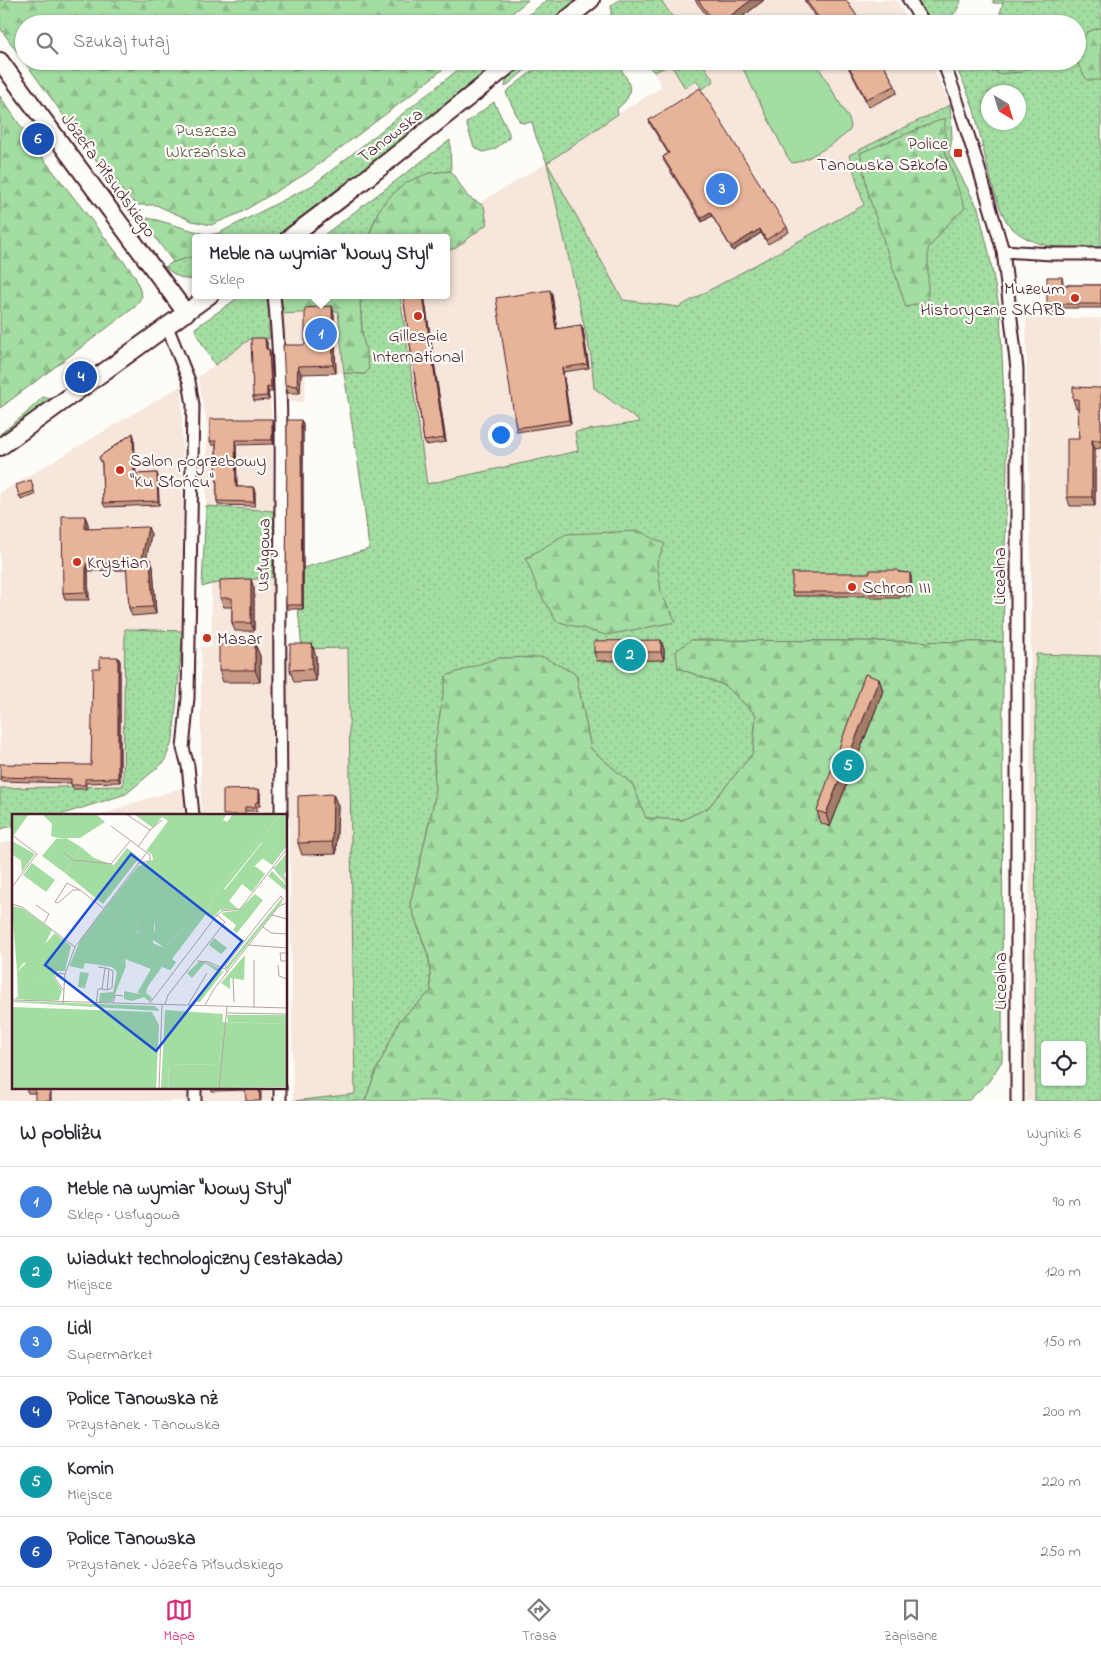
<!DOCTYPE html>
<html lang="pl">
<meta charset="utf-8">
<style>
:root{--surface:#fff;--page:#f2f2f3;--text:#2b2b33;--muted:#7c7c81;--line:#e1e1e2;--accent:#db2777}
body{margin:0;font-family:"Indie Flower",sans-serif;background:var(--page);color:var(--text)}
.controls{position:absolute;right:15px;bottom:15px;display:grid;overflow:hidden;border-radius:5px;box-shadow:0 1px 4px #0004}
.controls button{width:45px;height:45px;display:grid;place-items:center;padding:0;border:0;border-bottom:1px solid var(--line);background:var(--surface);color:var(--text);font:25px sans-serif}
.compass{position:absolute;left:981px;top:85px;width:45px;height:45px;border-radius:50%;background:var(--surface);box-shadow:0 1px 4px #0004;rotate:142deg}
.you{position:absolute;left:500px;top:434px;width:18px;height:18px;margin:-12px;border:4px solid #fff;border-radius:50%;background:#1a73e8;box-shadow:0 0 0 8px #1a73e833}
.badge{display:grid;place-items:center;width:32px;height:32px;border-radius:50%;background:var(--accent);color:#fff;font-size:16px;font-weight:700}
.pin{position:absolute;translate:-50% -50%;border:2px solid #fff;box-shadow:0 1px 5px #0006}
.popup{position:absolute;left:192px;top:234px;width:258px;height:65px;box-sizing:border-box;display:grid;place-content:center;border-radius:5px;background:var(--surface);filter:drop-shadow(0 1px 4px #0005);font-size:16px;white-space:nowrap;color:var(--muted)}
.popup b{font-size:19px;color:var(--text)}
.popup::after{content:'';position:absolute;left:50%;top:100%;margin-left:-10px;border:10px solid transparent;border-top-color:var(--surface)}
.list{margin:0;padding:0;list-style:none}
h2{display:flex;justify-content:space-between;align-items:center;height:65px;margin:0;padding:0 20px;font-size:21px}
h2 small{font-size:16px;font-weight:400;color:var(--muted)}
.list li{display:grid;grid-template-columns:32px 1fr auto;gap:15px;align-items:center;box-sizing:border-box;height:70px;padding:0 20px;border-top:1px solid var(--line)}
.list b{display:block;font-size:19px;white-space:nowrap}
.list p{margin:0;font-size:16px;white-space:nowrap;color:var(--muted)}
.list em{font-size:16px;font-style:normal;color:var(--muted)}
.icon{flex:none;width:28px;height:28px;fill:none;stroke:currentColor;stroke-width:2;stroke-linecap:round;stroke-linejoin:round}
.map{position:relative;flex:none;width:1101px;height:1101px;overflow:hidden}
.search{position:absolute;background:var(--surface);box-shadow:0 1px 4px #0004;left:15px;right:15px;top:15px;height:55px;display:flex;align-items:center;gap:12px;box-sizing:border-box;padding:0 18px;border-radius:28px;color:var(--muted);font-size:19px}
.sheet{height:485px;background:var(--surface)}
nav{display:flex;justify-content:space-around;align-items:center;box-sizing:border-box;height:70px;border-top:1px solid var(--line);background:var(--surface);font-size:14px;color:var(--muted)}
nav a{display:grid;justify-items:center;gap:2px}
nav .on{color:var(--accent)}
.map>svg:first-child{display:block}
</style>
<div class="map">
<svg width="1101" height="1101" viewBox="0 0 1101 1101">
<defs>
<pattern id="grass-dots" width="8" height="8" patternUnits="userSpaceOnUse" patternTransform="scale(1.25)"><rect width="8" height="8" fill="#a3dda2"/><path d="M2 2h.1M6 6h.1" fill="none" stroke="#8ebd8c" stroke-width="1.8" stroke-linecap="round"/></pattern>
<pattern id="forest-firs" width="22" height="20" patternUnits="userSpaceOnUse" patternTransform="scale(1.25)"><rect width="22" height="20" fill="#a3dda2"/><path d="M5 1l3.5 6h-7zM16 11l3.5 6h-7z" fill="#8ebd8c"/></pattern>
</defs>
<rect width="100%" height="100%" fill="#fdfcf7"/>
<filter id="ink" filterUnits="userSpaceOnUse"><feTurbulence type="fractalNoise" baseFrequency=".02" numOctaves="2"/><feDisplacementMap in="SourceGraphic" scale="10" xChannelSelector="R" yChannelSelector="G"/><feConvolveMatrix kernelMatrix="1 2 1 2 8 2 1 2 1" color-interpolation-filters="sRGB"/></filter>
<g filter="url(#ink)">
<path fill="#f6e6db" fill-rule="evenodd" d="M 661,0 L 896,0 L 910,24 L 677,24 Z
M 671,61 L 930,61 L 950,105 L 849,155 L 864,205 L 679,307 L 623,300 L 548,165 L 591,356 L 594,388 L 640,422 L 576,432 L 578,454 L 426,484 L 392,295 L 446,295 L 446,238 L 420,238 L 547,163 L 618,114 L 662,87 L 654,72 Z
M 338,311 L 344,373 L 306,374 L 304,402 L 282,402 L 280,314 Z
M 1026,318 L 1101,318 L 1101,1101 L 1026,1101 L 1030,855 L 1031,573 ZM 1045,1045 L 1082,1045 L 1082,1082 L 1045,1082 Z
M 250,339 L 269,339 L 274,511 L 206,506 L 207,425 L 198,377 Z
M 182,385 L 183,631 L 126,630 L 123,786 L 0,788 L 0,493 Z
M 273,577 L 272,815 L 201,815 L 201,647 L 212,646 L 211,584 Z
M 348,648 L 355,1094 L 293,1101 L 287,649 Z
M 184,787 L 185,815 L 101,815 L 134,803 Z
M 14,841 L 14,1087 L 188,1087 L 188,1101 L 0,1101 L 0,844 Z
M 202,1087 L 271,1087 L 271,1101 L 202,1101 Z"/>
<path fill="url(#grass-dots)" stroke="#767e66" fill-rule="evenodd" d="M 547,0 L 579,0 L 549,24 L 517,24 Z
M 619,0 L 661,0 L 677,24 L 617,24 L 611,15 L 611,6 Z
M 916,0 L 961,0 C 959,12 944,28 932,19 C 925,14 920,7 916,0 Z
M 993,0 L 1101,0 L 1101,247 C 1071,248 1038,251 1013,229 C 993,212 982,136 973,107 C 968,91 960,76 953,61 L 1077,61 L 1077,24 L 995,24 L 999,17 L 1003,3 L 993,3 ZM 988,92 L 1018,92 L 1018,122 L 988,122 Z
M 469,61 L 503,61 L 383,158 L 282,233 L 276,238 L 208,238 L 208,235 L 219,233 L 313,185 Z
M 525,61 L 536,61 L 505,87 L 507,76 Z
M 545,61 L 616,61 C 628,81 639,91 617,109 L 618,114 L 547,163 L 623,300 L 679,307 L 864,205 L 849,155 L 950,105 L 952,138 L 949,154 L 978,208 L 989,253 L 1000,312 L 1007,465 L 1003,642 L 691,640 L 678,668 L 726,686 L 756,715 L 753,753 L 708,808 L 682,820 L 645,818 L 633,785 L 591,749 L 576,674 L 434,751 L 435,797 L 410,904 L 429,959 L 431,991 L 400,1020 L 376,1071 L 365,1101 L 293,1101 L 355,1094 L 348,648 L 302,649 L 298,609 L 303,609 L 303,568 L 369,549 L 363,495 L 344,373 L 365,374 L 360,302 L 365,295 L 400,295 L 427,484 L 578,451 L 575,432 L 640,422 L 594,388 L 591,356 L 547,163 L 536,137 L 532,122 L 523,123 L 520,122 L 507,95 L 506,92 Z
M 644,61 L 701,61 L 714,81 L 702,89 L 696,80 L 685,88 L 671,65 L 654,72 Z
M 494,102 L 509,133 L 509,138 L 495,149 L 483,152 L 474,147 L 466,123 Z
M 450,140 L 451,171 L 429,173 L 378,212 L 368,238 L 320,238 Z
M 196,255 L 196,280 C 183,280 175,276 165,267 L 173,262 Z
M 242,295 L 266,295 L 269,312 L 269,339 L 250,339 L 215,365 L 197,335 L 195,328 Z
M 43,397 L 50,399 L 51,401 L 0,438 L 0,434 L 23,416 Z
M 206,506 L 274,511 L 273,577 L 211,584 L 202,587 Z
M 125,629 L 183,631 L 173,740 L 164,762 L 126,794 L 60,815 L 14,815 L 14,826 L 0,829 L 0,788 L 123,786 Z
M 1036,654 L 1101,656 L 1101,1101 L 1035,1101 ZM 1045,1045 L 1082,1045 L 1082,1082 L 1045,1082 Z"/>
<path fill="url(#forest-firs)" stroke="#767e66" d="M 0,0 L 528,0 L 499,24 L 24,24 L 24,61 L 0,28 Z
M 1101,27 L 1101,80 L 1087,80 C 1073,57 1074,56 1087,32 Z
M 24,61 L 453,61 L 407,98 L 307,173 L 240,213 L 211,225 L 192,221 L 156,205 L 137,205 L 110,179 Z
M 989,61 L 1032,61 L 1022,72 L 998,74 Z
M 0,96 L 42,157 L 135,276 L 142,296 L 135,307 L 0,408 Z
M 945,118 L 945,152 L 965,208 L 946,226 L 928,249 L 928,301 L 906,307 L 869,197 L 860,153 Z
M 451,171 L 468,197 L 484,206 L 487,224 L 456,248 L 446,251 L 446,238 L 368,238 L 378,212 L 387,199 L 407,182 L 429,173 Z
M 147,218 L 157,220 L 208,235 L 208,238 L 196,238 L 195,256 L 173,262 L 147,226 Z
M 279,295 L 365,295 L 360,302 L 362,332 L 369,369 L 365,374 L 344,373 L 338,311 L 280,314 Z
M 639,531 L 665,544 L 657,562 L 661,593 L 676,622 L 606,635 L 556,621 L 538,590 L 526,558 L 566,534 Z
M 691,640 L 1003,642 L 1002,1061 L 989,1081 L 968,1101 L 365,1101 L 376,1071 L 400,1020 L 431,991 L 429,958 L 410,904 L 435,797 L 434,751 L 446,676 L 497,658 L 543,657 L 576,674 L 591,749 L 633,785 L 646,818 L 682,820 L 708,808 L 753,753 L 756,715 L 726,686 L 678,668 L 676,651 Z"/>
<path fill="#a3dda2" stroke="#767e66" d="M 739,61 L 815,61 L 849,119 L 851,126 L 850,130 C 842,139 804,163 792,163 L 787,156 Z"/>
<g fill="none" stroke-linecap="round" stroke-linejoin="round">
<g stroke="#4a1f2b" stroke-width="15">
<path id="street" d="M 909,0 L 924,24
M 943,61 L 955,94 L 979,169 L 1003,251 L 1017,369 L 1017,1101
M 1003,251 L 1052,254 L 1101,254
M 274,295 C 284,393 281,493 280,591 C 279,665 281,740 281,815
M 165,328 L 170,334 L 189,381 L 193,405 L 188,698 L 183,748 L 188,766 L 193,815
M 195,1101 L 195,1087
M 280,1101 L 280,1087"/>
</g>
<g stroke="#4a1f2b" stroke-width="20">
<path id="secondary" d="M 561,24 L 591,0
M 0,61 L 186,313
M 289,238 L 347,194 L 514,61
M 0,447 L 210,295"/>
</g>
<use href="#street" stroke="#fdfcf7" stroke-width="11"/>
<use href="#secondary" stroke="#fdfcf7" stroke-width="16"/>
</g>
<path fill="#c79a84" stroke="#4a1f2b" d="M 695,0 L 764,0 L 733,24 L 713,24 Z
M 804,0 L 846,0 L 862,24 L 821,24 Z
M 845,61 L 882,61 L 895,86 L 897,93 L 869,107 Z
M 649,120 L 787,227 L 789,232 L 768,244 L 761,233 L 733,251 L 712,216 L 702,222 L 664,161 L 663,157 L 668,153 L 650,124 Z
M 1062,277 L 1063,281 L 1063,285 L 1101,285 L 1101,308 L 1063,308 L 1063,316 L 1048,316 L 1047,312 Z
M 552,294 L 557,329 L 581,325 L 583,329 L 589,368 L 563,372 L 571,424 L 517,432 L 516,428 Z
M 403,295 L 424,295 L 446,442 L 426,445 L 424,441 Z
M 332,306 L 334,314 L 336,373 L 301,374 L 300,393 L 288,393 L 285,385 L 305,345 Z
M 267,342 L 267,349 L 271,353 L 273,392 L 268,392 L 269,400 L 254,401 L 253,397 Z
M 1101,388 L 1101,448 L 1095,449 L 1095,506 L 1070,506 L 1067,497 L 1079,439 L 1078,408 L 1076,408 L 1073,399 Z
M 301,420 L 303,424 L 303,609 L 287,609 L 286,605 Z
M 273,423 L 274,444 L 236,445 L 237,487 L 253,487 L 255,491 L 255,506 L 218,505 L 217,501 L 216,445 L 212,445 L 210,441 Z
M 133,433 L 134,437 L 136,474 L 157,473 L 158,477 L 159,505 L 105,507 L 103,503 L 102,464 L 99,457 Z
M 32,484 L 35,495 L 21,500 L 16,485 Z
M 85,516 L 88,524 L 88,529 L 151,534 L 146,559 L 153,566 L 156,614 L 132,616 L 129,608 L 127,570 L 88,571 L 89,600 L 65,600 L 63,593 Z
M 899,572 L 910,573 L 911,577 L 911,596 L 900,596 L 900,598 L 871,598 L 871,596 L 794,596 L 792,592 Z
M 254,588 L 254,631 L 235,631 L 232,623 L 232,607 L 224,607 L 220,598 Z
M 255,644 L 260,656 L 260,682 L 223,682 L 219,670 Z
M 664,649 L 664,660 L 597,661 L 594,652 Z
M 316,656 L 316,681 L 294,682 L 290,670 Z
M 120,661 L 120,782 L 86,783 L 86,789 L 73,789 L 71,783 L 1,781 L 0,777 L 91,765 L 100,668 Z
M 879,679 L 883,691 L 830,827 L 821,823 L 817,811 Z
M 223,790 L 260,793 L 260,806 L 257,806 L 257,811 L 246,811 Z
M 333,794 L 338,806 L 336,854 L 302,855 L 298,843 Z
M 51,1087 L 35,1093 L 28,1093 L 26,1089 Z
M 211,1087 L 261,1087 L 245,1090 L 212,1091 Z"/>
<path fill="#a27d6b" stroke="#4a1f2b" d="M 751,0 L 764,0 L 733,24 L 720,24 Z
M 710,212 L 712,216 L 702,222 L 701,218 Z
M 760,229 L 761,233 L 733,251 L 731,247 Z
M 550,290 L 552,294 L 557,333 L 556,329 Z
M 423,295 L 424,295 L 446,442 L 444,438 Z
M 1062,304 L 1063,308 L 1063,316 L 1062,312 Z
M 332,306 L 334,314 L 336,373 L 333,365 Z
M 581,325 L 583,329 L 589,368 L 587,364 Z
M 265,338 L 267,342 L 267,353 L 266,349 Z
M 269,349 L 271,353 L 273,392 L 271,388 Z
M 298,366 L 301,374 L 300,393 L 297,386 Z
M 562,368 L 563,372 L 571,424 L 569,420 Z
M 267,387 L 268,392 L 269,400 L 267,396 Z
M 272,419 L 273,423 L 274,444 L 272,440 Z
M 301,420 L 303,424 L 303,609 L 302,605 Z
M 133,433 L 134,437 L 136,478 L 134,474 Z
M 235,440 L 236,445 L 237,491 L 236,487 Z
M 1092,440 L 1095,449 L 1095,506 L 1092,497 Z
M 157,473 L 158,477 L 159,505 L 158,501 Z
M 253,487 L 255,491 L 255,506 L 254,502 Z
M 85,516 L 88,524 L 88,537 L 85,529 Z
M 148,527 L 151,534 L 145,567 L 142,559 Z
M 150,559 L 153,566 L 156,614 L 153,607 Z
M 86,564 L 88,571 L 89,600 L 86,592 Z
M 910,573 L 911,577 L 911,596 L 910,592 Z
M 251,579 L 254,588 L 254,631 L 251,623 Z
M 661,640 L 664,649 L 664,660 L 661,652 Z
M 255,644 L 260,656 L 260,682 L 255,670 Z
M 312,644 L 316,656 L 316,681 L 312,669 Z
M 118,657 L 120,661 L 120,782 L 118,778 Z
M 879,679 L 883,691 L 830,827 L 826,814 Z
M 259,789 L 260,793 L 260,806 L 259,802 Z
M 333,794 L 338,806 L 336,854 L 332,842 Z
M 50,1087 L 51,1087 L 51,1101 L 50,1101 Z
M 259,1087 L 261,1087 L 261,1101 L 260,1101 Z"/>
<path fill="#e7b399" stroke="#4a1f2b" d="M 698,0 L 751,0 L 720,24 L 716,24 Z
M 806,0 L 846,0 L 862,24 L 823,24 Z
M 846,61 L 882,61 L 895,86 L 866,99 Z
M 700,88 L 787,227 L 766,240 L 760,229 L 731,247 L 710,212 L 701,218 L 663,157 L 669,153 L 649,120 Z
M 1047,277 L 1062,277 L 1062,285 L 1101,285 L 1101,304 L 1062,304 L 1062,312 L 1047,312 Z
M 550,290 L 556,329 L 581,325 L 587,364 L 562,368 L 569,420 L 516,428 L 496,298 Z
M 403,295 L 423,295 L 444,438 L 424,441 Z
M 332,306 L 333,365 L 298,366 L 297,386 L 285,385 L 283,345 L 305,345 L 305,308 Z
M 251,338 L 265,338 L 266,349 L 269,349 L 271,388 L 267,387 L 267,396 L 253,397 Z
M 1073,387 L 1101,388 L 1101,440 L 1092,440 L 1092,497 L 1067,497 L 1067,439 L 1079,439 L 1078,399 L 1073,399 Z
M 210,419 L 272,419 L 272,440 L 235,440 L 236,487 L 253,487 L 254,502 L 217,501 L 216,441 L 210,441 Z
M 287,420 L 301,420 L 302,605 L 286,605 Z
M 133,433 L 134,474 L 157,473 L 158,501 L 103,503 L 102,463 L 99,457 Z
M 31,480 L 34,491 L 19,496 L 16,485 Z
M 62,516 L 85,516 L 85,529 L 148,527 L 142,559 L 150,559 L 153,607 L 129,608 L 126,562 L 86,564 L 86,592 L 63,593 Z
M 870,570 L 898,570 L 898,572 L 910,573 L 910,592 L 898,592 L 898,594 L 870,594 L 870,592 L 792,592 L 792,573 L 870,573 Z
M 251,579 L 251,623 L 232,623 L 232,598 L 220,598 L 220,580 Z
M 661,640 L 661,652 L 594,652 L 594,641 Z
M 255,644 L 255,670 L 219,670 L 219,645 Z
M 290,644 L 312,644 L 312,669 L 290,670 Z
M 100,657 L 118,657 L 118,778 L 85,779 L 85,785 L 71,785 L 71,779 L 0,777 L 0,764 L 91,765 L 93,668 L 100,668 Z
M 865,674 L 879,679 L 826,814 L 817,811 Z
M 259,789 L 259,802 L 256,802 L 255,807 L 245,807 L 245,815 L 223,815 L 223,790 Z
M 333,794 L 332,842 L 298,843 L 298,796 Z
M 26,1087 L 50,1087 L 50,1101 L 35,1101 L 35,1089 L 26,1089 Z
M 245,1087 L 259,1087 L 260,1101 L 246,1101 Z"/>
</g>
<g fill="#c8321e" stroke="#fdfcf7" stroke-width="2">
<rect x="953" y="148" width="10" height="10" rx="2.5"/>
<circle cx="1075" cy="298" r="5"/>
<circle cx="418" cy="316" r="5"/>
<circle cx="120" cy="470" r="5"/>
<circle cx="77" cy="562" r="5"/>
<circle cx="852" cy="587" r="5"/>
<circle cx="207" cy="638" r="5"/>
</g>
<g text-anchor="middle" stroke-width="4.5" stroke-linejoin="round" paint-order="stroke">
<g font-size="18" fill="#65584f" stroke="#fdfcf7">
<text x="206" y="136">Puszcza<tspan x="206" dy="21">Wkrzańska</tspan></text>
</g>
<g font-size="18" fill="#4a1f2b" stroke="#fdfcf7">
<text transform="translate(390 135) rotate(-38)" y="6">Tanowska</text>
<text transform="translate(109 175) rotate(54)" y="6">Józefa Piłsudskiego</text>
<text transform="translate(263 555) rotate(-89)" y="6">Usługowa</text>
<text transform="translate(999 576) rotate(-90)" y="6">Licealna</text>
<text transform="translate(1000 981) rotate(-90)" y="6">Licealna</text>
</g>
<g font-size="18" fill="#4a1f2b" stroke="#fdfcf7" text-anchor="start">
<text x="948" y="149" text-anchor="end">Police<tspan x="948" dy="21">Tanowska Szkoła</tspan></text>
<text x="1065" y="294" text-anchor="end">Muzeum<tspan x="1065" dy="21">Historyczne SKARB</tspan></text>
<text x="418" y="341" text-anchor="middle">Gillespie<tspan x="418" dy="21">International</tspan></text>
<text x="130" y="466">Salon pogrzebowy<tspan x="130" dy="21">"Ku Słońcu"</tspan></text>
<text x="87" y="568">Krystian</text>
<text x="862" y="593">Schron III</text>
<text x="217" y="644">Masar</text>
</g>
</g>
<g transform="translate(12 814)">
<rect width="275" height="275" fill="#fdfcf7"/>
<path d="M 0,0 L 17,0 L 2,21 L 0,20 ZM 269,0 L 272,0 L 270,15 L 275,7 L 275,32 L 260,51 L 250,44 L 250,38 L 266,25 L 250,28 L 212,75 L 216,77 L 238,54 L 243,52 L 253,60 L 240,78 L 230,70 L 217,87 L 226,95 L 208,96 L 201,104 L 194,100 L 160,145 L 164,148 L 161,153 L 158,156 L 150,153 L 131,179 L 125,179 L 139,155 L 113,145 L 114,152 L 100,188 L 87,188 L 88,179 L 101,178 L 105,158 L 100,153 L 73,149 L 71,155 L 57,152 L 68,127 L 93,94 L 125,119 L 128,117 L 124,106 L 139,101 L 143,104 L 141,129 L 152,134 L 173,114 L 178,104 L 198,95 L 200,84 ZM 0,27 L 23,40 L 10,58 L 9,47 L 0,40 ZM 69,33 L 82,44 L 102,51 L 115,34 L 127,44 L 91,90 L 53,59 ZM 275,39 L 275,56 L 272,60 L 275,68 L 262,54 ZM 20,49 L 43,66 L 34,78 L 11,61 ZM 260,57 L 275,72 L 273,76 L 256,62 ZM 243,80 L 251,86 L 225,119 L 221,116 L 224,111 L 209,99 L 227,96 ZM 270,84 L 270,88 L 215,156 L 214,153 ZM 0,92 L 10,94 L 40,116 L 33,130 L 43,119 L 59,132 L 53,157 L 45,157 L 42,164 L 50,176 L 47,186 L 38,187 L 42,179 L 38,169 L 28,165 L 12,148 L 5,158 ZM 202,124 L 215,134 L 209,140 L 197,131 ZM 233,141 L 232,166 L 218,164 L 218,175 L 209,169 ZM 187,148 L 193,148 L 211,156 L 206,158 L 193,149 L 180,164 L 175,159 ZM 4,187 L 143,192 L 148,197 L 0,188 Z" fill="#a3dda2"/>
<path d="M 30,0 L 84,0 L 93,8 L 68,24 L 46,24 L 39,22 L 40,10 ZM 122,0 L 215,0 L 211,6 L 215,8 L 221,0 L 269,0 L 200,84 L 198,95 L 178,104 L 173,114 L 152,134 L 139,124 L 143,116 L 143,104 L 139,102 L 124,106 L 128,117 L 124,119 L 93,94 L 126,52 L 141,46 L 140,40 L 134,37 L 156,7 L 150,3 L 141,14 ZM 272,0 L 275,0 L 274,13 L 267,18 L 261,16 ZM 257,20 L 266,25 L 251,38 L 252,43 L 216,77 L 212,77 ZM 10,95 L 21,104 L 24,114 L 31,112 L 34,115 L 25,119 L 12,113 L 7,120 L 4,108 ZM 26,122 L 30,125 L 32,139 L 15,135 L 14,128 L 18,132 ZM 124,122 L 136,131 L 135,140 L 121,134 ZM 74,134 L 77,135 L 69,154 L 58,151 L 63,141 ZM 16,147 L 20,147 L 28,165 L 42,168 L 45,177 L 38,187 L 3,185 L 6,182 L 5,158 ZM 212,157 L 188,188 L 184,188 L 206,158 ZM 136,171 L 134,179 L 140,184 L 138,188 L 132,183 L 120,187 L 112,185 L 112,177 L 127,180 ZM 0,193 L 140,198 L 147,211 L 144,275 L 0,275 ZM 153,196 L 211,200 L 207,251 L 157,250 L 156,275 L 149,275 ZM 215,201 L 275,201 L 275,210 L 216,208 Z" fill="#a3dda2"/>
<path d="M 210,208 L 275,210 L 275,273 L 156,275 L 157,250 L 207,251 Z" fill="#a3dda2"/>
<path d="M 54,24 L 69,33 L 53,59 L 30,42 L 44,25 ZM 63,49 L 77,61 L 70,68 L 56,57 ZM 68,158 L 77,159 L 73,174 L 66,173 Z" fill="#a3dda2"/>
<path fill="none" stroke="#b5a4a5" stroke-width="1" d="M 114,0 L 138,16 L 126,33M 99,12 L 138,41 L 138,47 L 127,49M 138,16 L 150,6M 0,21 L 25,40 L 0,73M 52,39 L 61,46 L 99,50 L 118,27M 261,53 L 275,70M 68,76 L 55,69 L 43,88 L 46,89 L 61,76 L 68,76 L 91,94M 0,90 L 10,93 L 63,133M 24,91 L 37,100 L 32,109M 205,101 L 210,97 L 228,95 L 275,35M 260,101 L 275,105M 251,113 L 259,119 L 275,120M 236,131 L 275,134M 275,139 L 268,139 L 269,147 L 275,147M 185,147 L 196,148 L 213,155M 266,151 L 267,162 L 275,165M 215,158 L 213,152 L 253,101 L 269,82 L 272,86M 221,164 L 222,188M 90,175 L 95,176 L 97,155 L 93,154M 95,176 L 100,174 L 101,157 L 97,155M 52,177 L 43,164 L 47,159 L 53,160M 0,186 L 275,194M 101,189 L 103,181 L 111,182M 138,189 L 205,101 L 213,108 L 156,181 L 153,190M 51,190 L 53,160 L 63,133 L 135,38M 84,191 L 86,175 L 90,175 L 93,154 L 86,153M 176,191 L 195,159M 193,191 L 202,175 L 267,92 L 275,89M 242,194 L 242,146M 215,199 L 275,200M 147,275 L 150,191M 207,275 L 215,193"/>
<path fill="#1d4ed8" fill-opacity="0.15" stroke="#1d4ed8" stroke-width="2.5" d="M 119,40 L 230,127 L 144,237 L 33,151 Z"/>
<rect width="275" height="275" fill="none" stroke="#4a1f2b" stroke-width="2.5"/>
</g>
</svg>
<div class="controls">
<button><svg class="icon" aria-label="locate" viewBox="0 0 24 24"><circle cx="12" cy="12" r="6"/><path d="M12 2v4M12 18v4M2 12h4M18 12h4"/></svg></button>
</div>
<svg class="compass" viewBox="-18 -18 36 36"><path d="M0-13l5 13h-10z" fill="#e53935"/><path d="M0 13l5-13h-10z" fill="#7c7c81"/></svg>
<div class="you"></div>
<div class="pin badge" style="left:321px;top:334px;background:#3f7fe0">1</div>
<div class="popup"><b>Meble na wymiar &quot;Nowy Styl&quot;</b>Sklep</div>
<div class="pin badge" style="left:630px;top:655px;background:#0f9aa8">2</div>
<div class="pin badge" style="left:722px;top:189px;background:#3f7fe0">3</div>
<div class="pin badge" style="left:81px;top:377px;background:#1a4fb4">4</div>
<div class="pin badge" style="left:848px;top:766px;background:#0f9aa8">5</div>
<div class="pin badge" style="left:38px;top:139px;background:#1a4fb4">6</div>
<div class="search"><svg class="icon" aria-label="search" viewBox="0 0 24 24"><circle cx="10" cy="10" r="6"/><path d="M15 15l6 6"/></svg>Szukaj tutaj</div>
</div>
<section class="sheet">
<h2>W pobliżu<small>Wyniki: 6</small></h2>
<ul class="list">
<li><span class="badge" style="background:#3f7fe0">1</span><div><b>Meble na wymiar &quot;Nowy Styl&quot;</b><p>Sklep · Usługowa</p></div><em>90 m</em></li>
<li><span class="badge" style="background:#0f9aa8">2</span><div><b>Wiadukt technologiczny (estakada)</b><p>Miejsce</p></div><em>120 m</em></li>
<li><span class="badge" style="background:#3f7fe0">3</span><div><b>Lidl</b><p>Supermarket</p></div><em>150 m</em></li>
<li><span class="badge" style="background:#1a4fb4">4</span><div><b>Police Tanowska nż</b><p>Przystanek · Tanowska</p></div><em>200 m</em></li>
<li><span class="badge" style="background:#0f9aa8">5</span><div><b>Komin</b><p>Miejsce</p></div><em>220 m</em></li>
<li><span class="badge" style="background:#1a4fb4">6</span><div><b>Police Tanowska</b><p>Przystanek · Józefa Piłsudskiego</p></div><em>250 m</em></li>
</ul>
</section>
<nav>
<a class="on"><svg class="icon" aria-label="map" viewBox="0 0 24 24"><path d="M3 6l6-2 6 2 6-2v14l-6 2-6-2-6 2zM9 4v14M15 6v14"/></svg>Mapa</a>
<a><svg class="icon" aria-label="directions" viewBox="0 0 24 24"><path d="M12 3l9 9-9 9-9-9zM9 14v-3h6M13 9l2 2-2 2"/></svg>Trasa</a>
<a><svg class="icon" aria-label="saved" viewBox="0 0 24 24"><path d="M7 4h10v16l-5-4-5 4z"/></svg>Zapisane</a>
</nav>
